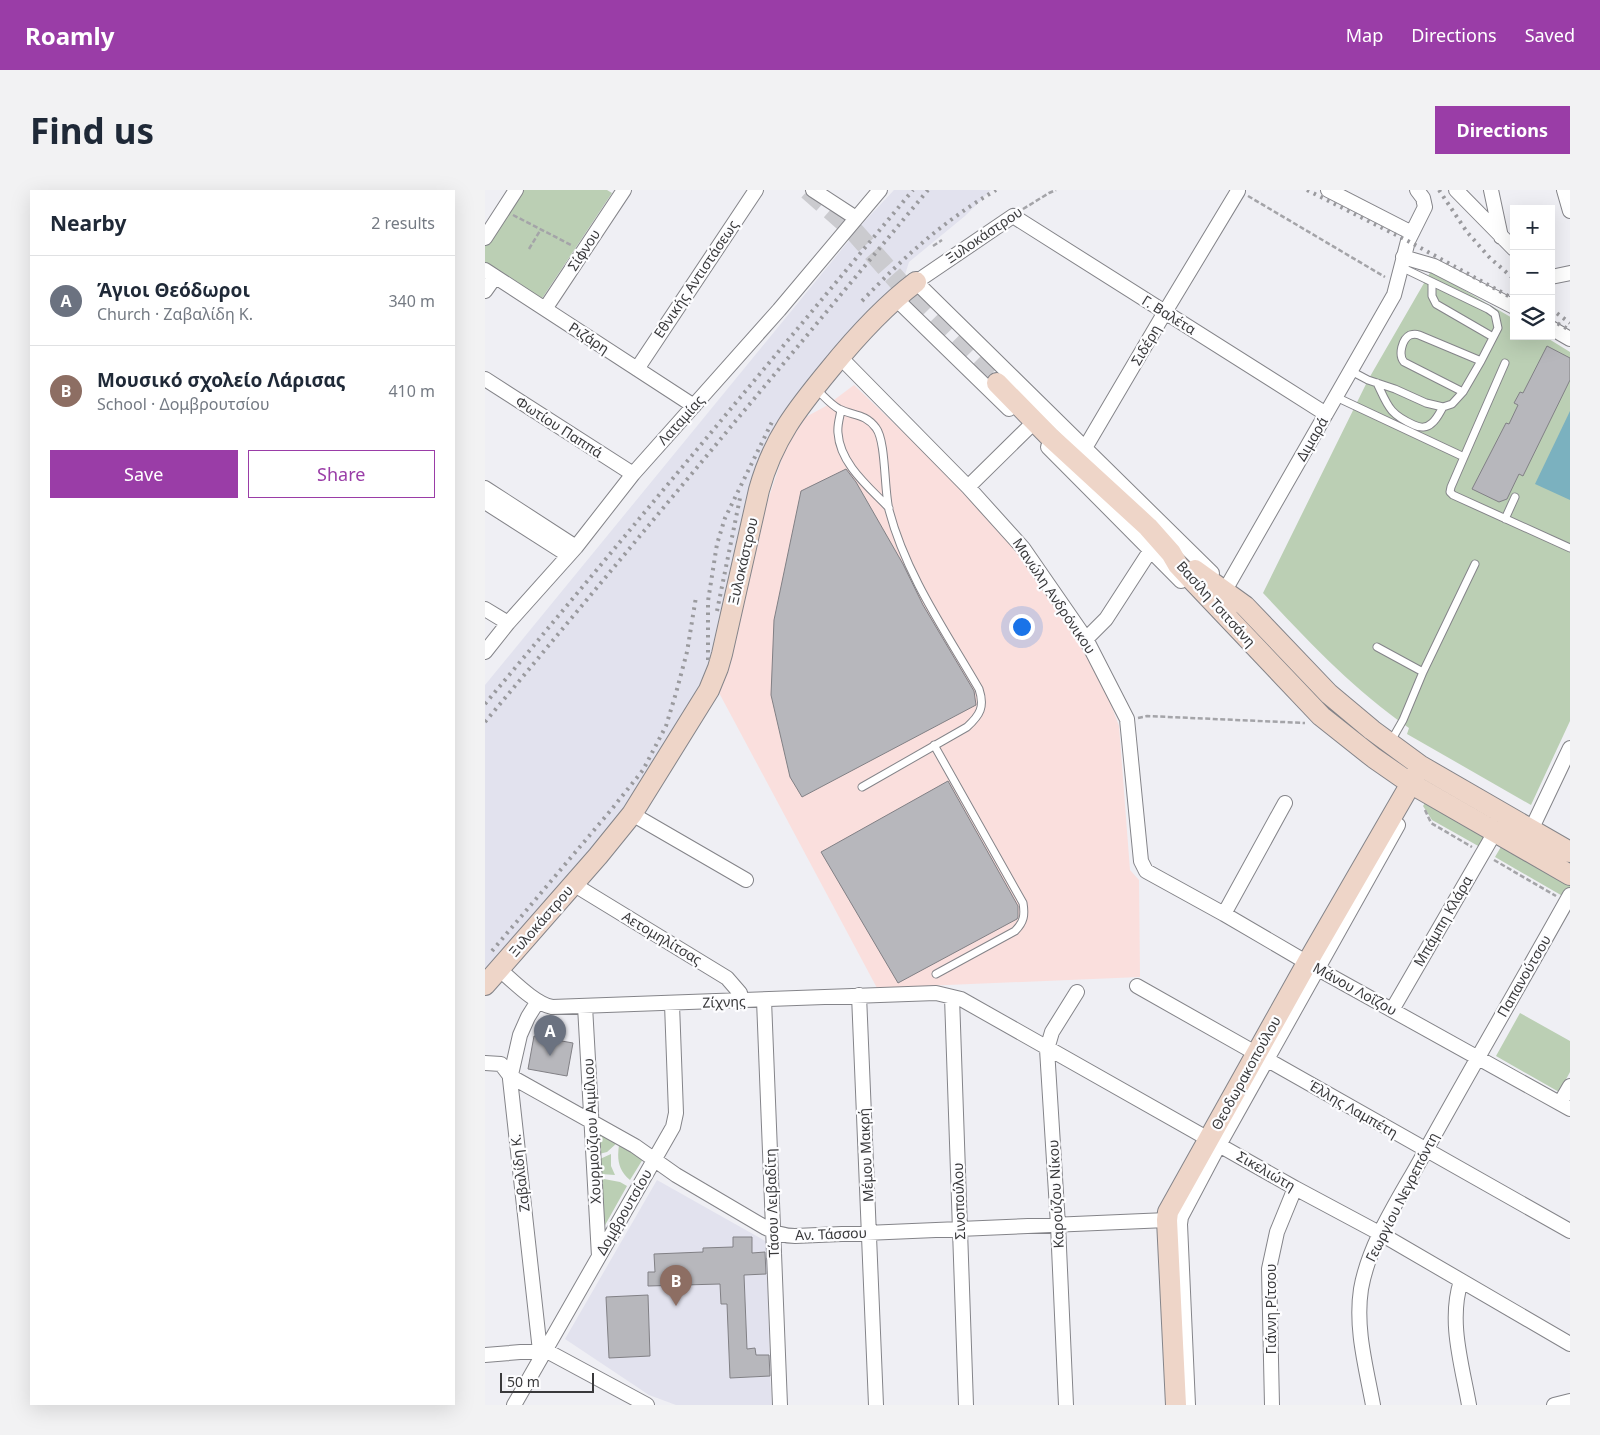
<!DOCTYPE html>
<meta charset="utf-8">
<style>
:root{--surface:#fff;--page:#f2f2f3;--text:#1f2937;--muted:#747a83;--line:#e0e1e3;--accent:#9a3da7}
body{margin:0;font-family:"Noto Sans",sans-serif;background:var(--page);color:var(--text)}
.controls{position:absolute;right:15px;top:15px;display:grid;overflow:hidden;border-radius:0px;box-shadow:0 5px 20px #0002}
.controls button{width:45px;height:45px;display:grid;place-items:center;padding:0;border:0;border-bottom:1px solid var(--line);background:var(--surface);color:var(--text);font:25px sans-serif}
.scale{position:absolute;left:15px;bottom:12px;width:94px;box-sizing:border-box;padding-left:5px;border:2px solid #39393b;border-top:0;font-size:14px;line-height:18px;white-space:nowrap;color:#39393b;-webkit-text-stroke:4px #fdfdff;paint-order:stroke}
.you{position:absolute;left:536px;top:436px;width:18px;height:18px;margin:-12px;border:4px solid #fff;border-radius:50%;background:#1a73e8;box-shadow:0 0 0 8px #1a73e833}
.badge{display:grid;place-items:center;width:32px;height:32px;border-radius:50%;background:var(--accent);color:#fff;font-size:16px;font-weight:700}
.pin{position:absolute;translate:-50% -41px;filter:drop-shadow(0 1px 2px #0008)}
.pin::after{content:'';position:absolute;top:26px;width:18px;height:15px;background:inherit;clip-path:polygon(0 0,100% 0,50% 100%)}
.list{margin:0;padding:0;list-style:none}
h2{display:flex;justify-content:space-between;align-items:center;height:65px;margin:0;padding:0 20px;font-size:21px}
h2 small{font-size:16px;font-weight:400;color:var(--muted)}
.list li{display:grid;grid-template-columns:32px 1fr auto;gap:15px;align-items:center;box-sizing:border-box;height:90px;padding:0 20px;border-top:1px solid var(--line)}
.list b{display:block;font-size:19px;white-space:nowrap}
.list p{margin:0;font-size:16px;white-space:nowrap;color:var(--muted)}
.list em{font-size:16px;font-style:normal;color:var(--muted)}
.actions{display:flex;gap:10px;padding:15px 20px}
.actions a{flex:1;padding:11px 0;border:1px solid var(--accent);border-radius:0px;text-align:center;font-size:18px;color:var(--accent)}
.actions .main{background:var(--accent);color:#fff}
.icon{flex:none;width:28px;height:28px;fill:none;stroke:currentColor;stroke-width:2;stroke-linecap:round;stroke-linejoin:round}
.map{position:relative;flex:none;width:1085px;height:1215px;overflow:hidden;border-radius:0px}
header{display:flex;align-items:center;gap:30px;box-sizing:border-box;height:70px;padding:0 25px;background:var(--accent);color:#fff}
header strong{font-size:24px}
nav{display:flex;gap:28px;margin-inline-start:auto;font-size:18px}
.intro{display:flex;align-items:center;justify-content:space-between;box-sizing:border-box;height:120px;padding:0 30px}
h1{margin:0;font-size:35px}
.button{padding:12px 22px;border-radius:0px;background:var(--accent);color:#fff;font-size:18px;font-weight:700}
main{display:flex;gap:30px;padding:0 30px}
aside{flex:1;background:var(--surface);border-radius:0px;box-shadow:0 5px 20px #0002}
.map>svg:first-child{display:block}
</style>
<header>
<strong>Roamly</strong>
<nav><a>Map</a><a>Directions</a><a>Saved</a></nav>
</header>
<div class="intro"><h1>Find us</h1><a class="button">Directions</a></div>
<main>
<aside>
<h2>Nearby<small>2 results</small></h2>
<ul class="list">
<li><span class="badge" style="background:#6b7280">A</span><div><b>Άγιοι Θεόδωροι</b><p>Church · Ζαβαλίδη Κ.</p></div><em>340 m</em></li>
<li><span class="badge" style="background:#8d6e63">B</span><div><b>Μουσικό σχολείο Λάρισας</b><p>School · Δομβρουτσίου</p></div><em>410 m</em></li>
</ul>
<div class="actions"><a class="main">Save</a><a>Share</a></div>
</aside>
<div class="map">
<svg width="1085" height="1215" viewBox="0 0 1085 1215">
<rect width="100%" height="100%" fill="#efeff4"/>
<path fill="#fadfdd" d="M 369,195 L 486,307 L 527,351 L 605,459 L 634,536 L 645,680 L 654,690 L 655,787 L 392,798 L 232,499 L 246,464 L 280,319 L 300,259 L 309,240 L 319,228 L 341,216 Z"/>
<path fill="#e2e2ee" d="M 409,0 L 506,0 L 480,26 L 424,72 L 419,88 L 401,104 L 319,199 L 235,440 L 218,494 L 145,614 L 0,786 L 0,495 L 380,31 Z
M 172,990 L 282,1052 L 285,1186 L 287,1215 L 191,1215 L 164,1205 L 80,1149 Z"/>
<path fill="#bbcfb4" d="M 37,0 L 122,0 L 127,3 L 56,110 L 0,73 L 0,56 Z
M 946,81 L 1029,129 L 1029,146 L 1059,146 L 1085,162 L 1085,531 L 1046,615 L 922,544 L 924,538 C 868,499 825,453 778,403 L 883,190 Z
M 766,435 L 920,573 L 917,577 L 875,550 L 826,504 L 762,439 Z
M 942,610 L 1002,645 L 995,657 L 947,630 L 938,616 Z
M 1017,655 L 1085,694 L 1085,701 L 1081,708 L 1010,667 Z
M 1035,823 L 1085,851 L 1085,882 L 1074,902 L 1011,866 Z
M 113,942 L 132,953 L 122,962 L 114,964 Z
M 134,955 L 158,969 L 145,990 C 133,980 132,969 134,955 Z
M 126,964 L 126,976 L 130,985 L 116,984 L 115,969 Z
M 119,989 L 135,992 L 142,996 L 119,1037 L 116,990 Z"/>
<path fill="#7bb1bf" d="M 1085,221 L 1085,310 L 1050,294 Z"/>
<path fill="#b7b7bc" stroke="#818085" d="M 1062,156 L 1085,168 L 1085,190 L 1038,286 L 1034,284 L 1022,309 L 1014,312 L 987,299 L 1021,233 L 1024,234 L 1033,215 L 1029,213 L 1035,202 L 1038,203 Z
M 361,279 L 371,292 L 418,374 L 438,415 L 489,501 L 491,515 L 317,607 L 305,587 L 286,505 L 289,430 L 316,301 Z
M 463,591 L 533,716 L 533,727 L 532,729 L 413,793 L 336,662 Z
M 49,846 L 88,853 L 82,886 L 43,879 Z
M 248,1047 L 267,1047 L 267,1063 L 280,1062 L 281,1084 L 259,1085 L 262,1159 L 270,1158 L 271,1165 L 284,1165 L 285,1186 L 245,1188 L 242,1114 L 236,1114 L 235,1094 L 163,1096 L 163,1082 L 170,1082 L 169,1064 L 218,1062 L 218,1058 L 248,1057 Z
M 163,1105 L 165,1166 L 124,1168 L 121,1107 Z"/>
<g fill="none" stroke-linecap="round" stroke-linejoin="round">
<path stroke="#cbcbcf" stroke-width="20" stroke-dasharray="20 10" stroke-linecap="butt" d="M 323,0 L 366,38 L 429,109 L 512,193"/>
<g stroke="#848489" stroke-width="9">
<path id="lane" d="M 947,93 L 947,106 L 951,114 L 1008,147
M 866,181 L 883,190 L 910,199 L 941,213 L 958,217 L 967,214 L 978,202 L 996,171 L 1013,138 L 1010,124 L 1003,119 L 916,77
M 892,193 C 903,216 904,224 929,235 C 935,238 942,238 947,233 C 952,229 955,222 958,217
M 331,199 C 339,206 345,214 354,219 C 368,226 380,223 391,238 C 401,251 399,299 404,320 C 421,385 461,442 494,499 C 500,517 495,525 482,537 L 377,597
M 978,202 L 919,172 C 913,165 917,149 925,145 C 929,144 931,144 934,145 L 996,171
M 851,207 L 979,267 L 966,297 L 965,302 L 968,305 L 1085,358
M 356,220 C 355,227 352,235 353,243 C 355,274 384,297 404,318
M 979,267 L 1020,173
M 1020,329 L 1030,307
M 892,457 L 938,482
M 906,551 L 918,530 L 938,482 L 990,374
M 449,555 L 538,713 C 540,725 539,732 530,741 L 451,784"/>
</g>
<g stroke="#848489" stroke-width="16">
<path id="street" d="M 328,0 L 371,28
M 843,0 L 927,43
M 971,0 L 1029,59
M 1006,0 L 1016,47
M 1079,0 L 1085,21
M 0,48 L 31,0
M 918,67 L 949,76 L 1029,117
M 0,80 L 209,216
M 1066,87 L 1085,83
M 0,101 L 10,87
M 410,108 L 524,219
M 60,119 L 139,0
M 1066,138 L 1085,149
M 355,167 L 483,297 L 538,358 L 601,449 L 642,529 L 656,671 L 661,681 L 739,724 L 833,779 L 1085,919
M 152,179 L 271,0
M 0,189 L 148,284
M 563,257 L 696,391
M 600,258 L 680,122 L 753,1
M 483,297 L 543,238
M 0,298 L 91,357
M 0,312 L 83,365
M 727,383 L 431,92 L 528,26 L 841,224
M 739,402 L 909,105 L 923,51 L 940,17 L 938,8 L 932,0
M 0,419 L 23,433
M 601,449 L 621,429 L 665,361
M 0,462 L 23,433 L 91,357 L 148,284 L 294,120 L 395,0
M 147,624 L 261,690
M 1046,640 L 1085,558
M 88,694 L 242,788 L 255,803 L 256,811
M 739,724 L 800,613
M 14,779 C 28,791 50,814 67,817 L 451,803 L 476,809 L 810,998 L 896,1044 L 1085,1154
M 652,796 L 1085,1041
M 374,805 L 391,1215
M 467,807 L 481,1215
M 279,810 L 295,1215
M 53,811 L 43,827 L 35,845 L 25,889 L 55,1161
M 100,816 L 114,1066
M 907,820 L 1010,642
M 0,873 L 16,874 L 25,886 L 150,956 L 191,985 L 281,1038 C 290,1043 300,1046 310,1046 L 682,1030
M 1075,913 L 1085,896
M 976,1091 C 963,1131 977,1175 984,1215
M 0,1165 L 60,1160 L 162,1215
M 29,1215 L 188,937 L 191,923 L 187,814
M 581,1215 L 573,1035 L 562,859 L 567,842 L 592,802
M 703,1215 L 695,1034 L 696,1027 L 734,955 L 913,635
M 787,1215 L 784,1079 L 792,1042 L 810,998
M 888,1215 C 881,1177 870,1138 876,1099 C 884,1053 914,1009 936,969 C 985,880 1036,793 1085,705
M 1069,1215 L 1085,1211"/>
</g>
<g stroke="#848489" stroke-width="22">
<path id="secondary" d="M 512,193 L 564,246 L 663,337 L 686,363 L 693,375 L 707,390 L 836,526 L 889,568 L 925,593 L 1085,685
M 710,380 L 760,416 L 844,504 L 887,540 L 936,576 L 1085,662
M 0,795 L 113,666 L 147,624 L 224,500 L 233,478 L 237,464 L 274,300 C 288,249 312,219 345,179 C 371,147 398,117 431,92
M 691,1215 L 682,1030 L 683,1022 L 822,773 L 936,576"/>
</g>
<path stroke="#a4a4a8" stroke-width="2.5" stroke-dasharray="5 2.5" stroke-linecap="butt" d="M 763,6 L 900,87
M 538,19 L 564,3 L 571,0
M 28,25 L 88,56
M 448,56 L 457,50
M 44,59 L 56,39
M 653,528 L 662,526 L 820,533
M 940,620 L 946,633 L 987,657
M 1009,670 L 1071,706"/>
<use href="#lane" stroke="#fff" stroke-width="7"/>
<use href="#street" stroke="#fff" stroke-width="14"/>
<use href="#secondary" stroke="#eed5c8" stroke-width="20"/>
<path stroke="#9a9a9e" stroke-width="4" stroke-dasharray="2.5 5" stroke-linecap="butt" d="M 822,0 L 923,51 L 1029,109
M 954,0 L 982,42 L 1005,68 L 1029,89
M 377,111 C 420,66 457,32 511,0
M 1066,119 L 1085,133
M 1066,130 L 1085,140
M 232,421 L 255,308
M 223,470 L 223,411 L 232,354 L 240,328 L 288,230
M 0,514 L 428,0
M 0,532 L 443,0
M 7,761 L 126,620 L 158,580 L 181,536 L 191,503 L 202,462 L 211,407"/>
</g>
<g text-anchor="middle" stroke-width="4.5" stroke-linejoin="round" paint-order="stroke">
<g font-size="14" fill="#39393b" stroke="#fdfdff">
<text transform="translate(499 45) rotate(-34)" y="5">Ξυλοκάστρου</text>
<text transform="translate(99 60) rotate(-57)" y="5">Σίφνου</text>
<text transform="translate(211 89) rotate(-56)" y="5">Εθνικής Αντιστάσεως</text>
<text transform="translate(684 125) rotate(32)" y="5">Γ. Βαλέτα</text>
<text transform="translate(104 148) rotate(33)" y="5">Ριζάρη</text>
<text transform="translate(661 155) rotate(-60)" y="5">Σιδέρη</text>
<text transform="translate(196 230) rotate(-48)" y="5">Λαταμίας</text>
<text transform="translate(74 237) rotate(33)" y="5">Φωτίου Παππά</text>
<text transform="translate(827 249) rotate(-60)" y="5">Διμαρά</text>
<text transform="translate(258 371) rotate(-77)" y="5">Ξυλοκάστρου</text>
<text transform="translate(569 406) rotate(56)" y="5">Μανώλη Ανδρόνικου</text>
<text transform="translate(731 414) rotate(48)" y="5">Βασίλη Τσιτσάνη</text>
<text transform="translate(56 731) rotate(-49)" y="5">Ξυλοκάστρου</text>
<text transform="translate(958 731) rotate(-60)" y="5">Μπάμπη Κλάρα</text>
<text transform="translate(177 748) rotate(31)" y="5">Αετομηλίτσας</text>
<text transform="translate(1039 786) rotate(-60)" y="5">Παπανούτσου</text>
<text transform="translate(870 799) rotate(29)" y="5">Μάνου Λοΐζου</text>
<text transform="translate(239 812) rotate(-2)" y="5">Ζίχνης</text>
<text transform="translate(761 883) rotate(-61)" y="5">Θεοδωρακοπούλου</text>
<text transform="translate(868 919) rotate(30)" y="5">Έλλης Λαμπέτη</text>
<text transform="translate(107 941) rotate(-93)" y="5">Χουρμούζιου Αιμίλιου</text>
<text transform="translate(381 965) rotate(-93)" y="5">Μέμου Μακρή</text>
<text transform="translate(781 981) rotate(30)" y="5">Σικελιώτη</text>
<text transform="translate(35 983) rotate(-97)" y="5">Ζαβαλίδη Κ.</text>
<text transform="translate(571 1004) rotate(-93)" y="5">Καρούζου Νίκου</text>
<text transform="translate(917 1007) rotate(-63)" y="5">Γεωργίου Νεγρεπόντη</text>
<text transform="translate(474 1011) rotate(-92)" y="5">Σινοπούλου</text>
<text transform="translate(287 1013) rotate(-92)" y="5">Τάσου Λειβαδίτη</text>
<text transform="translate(139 1022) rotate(-60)" y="5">Δομβρουτσίου</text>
<text transform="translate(346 1044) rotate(-2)" y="5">Αν. Τάσσου</text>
<text transform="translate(786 1119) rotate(-90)" y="5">Γιάννη Ρίτσου</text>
</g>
</g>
</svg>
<div class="controls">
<button>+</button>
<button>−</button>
<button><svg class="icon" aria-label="layers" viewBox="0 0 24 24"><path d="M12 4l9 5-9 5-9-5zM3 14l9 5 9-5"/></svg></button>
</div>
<div class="scale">50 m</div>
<div class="you"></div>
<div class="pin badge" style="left:65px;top:866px;background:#6b7280">A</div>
<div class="pin badge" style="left:191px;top:1116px;background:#8d6e63">B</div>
</div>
</main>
